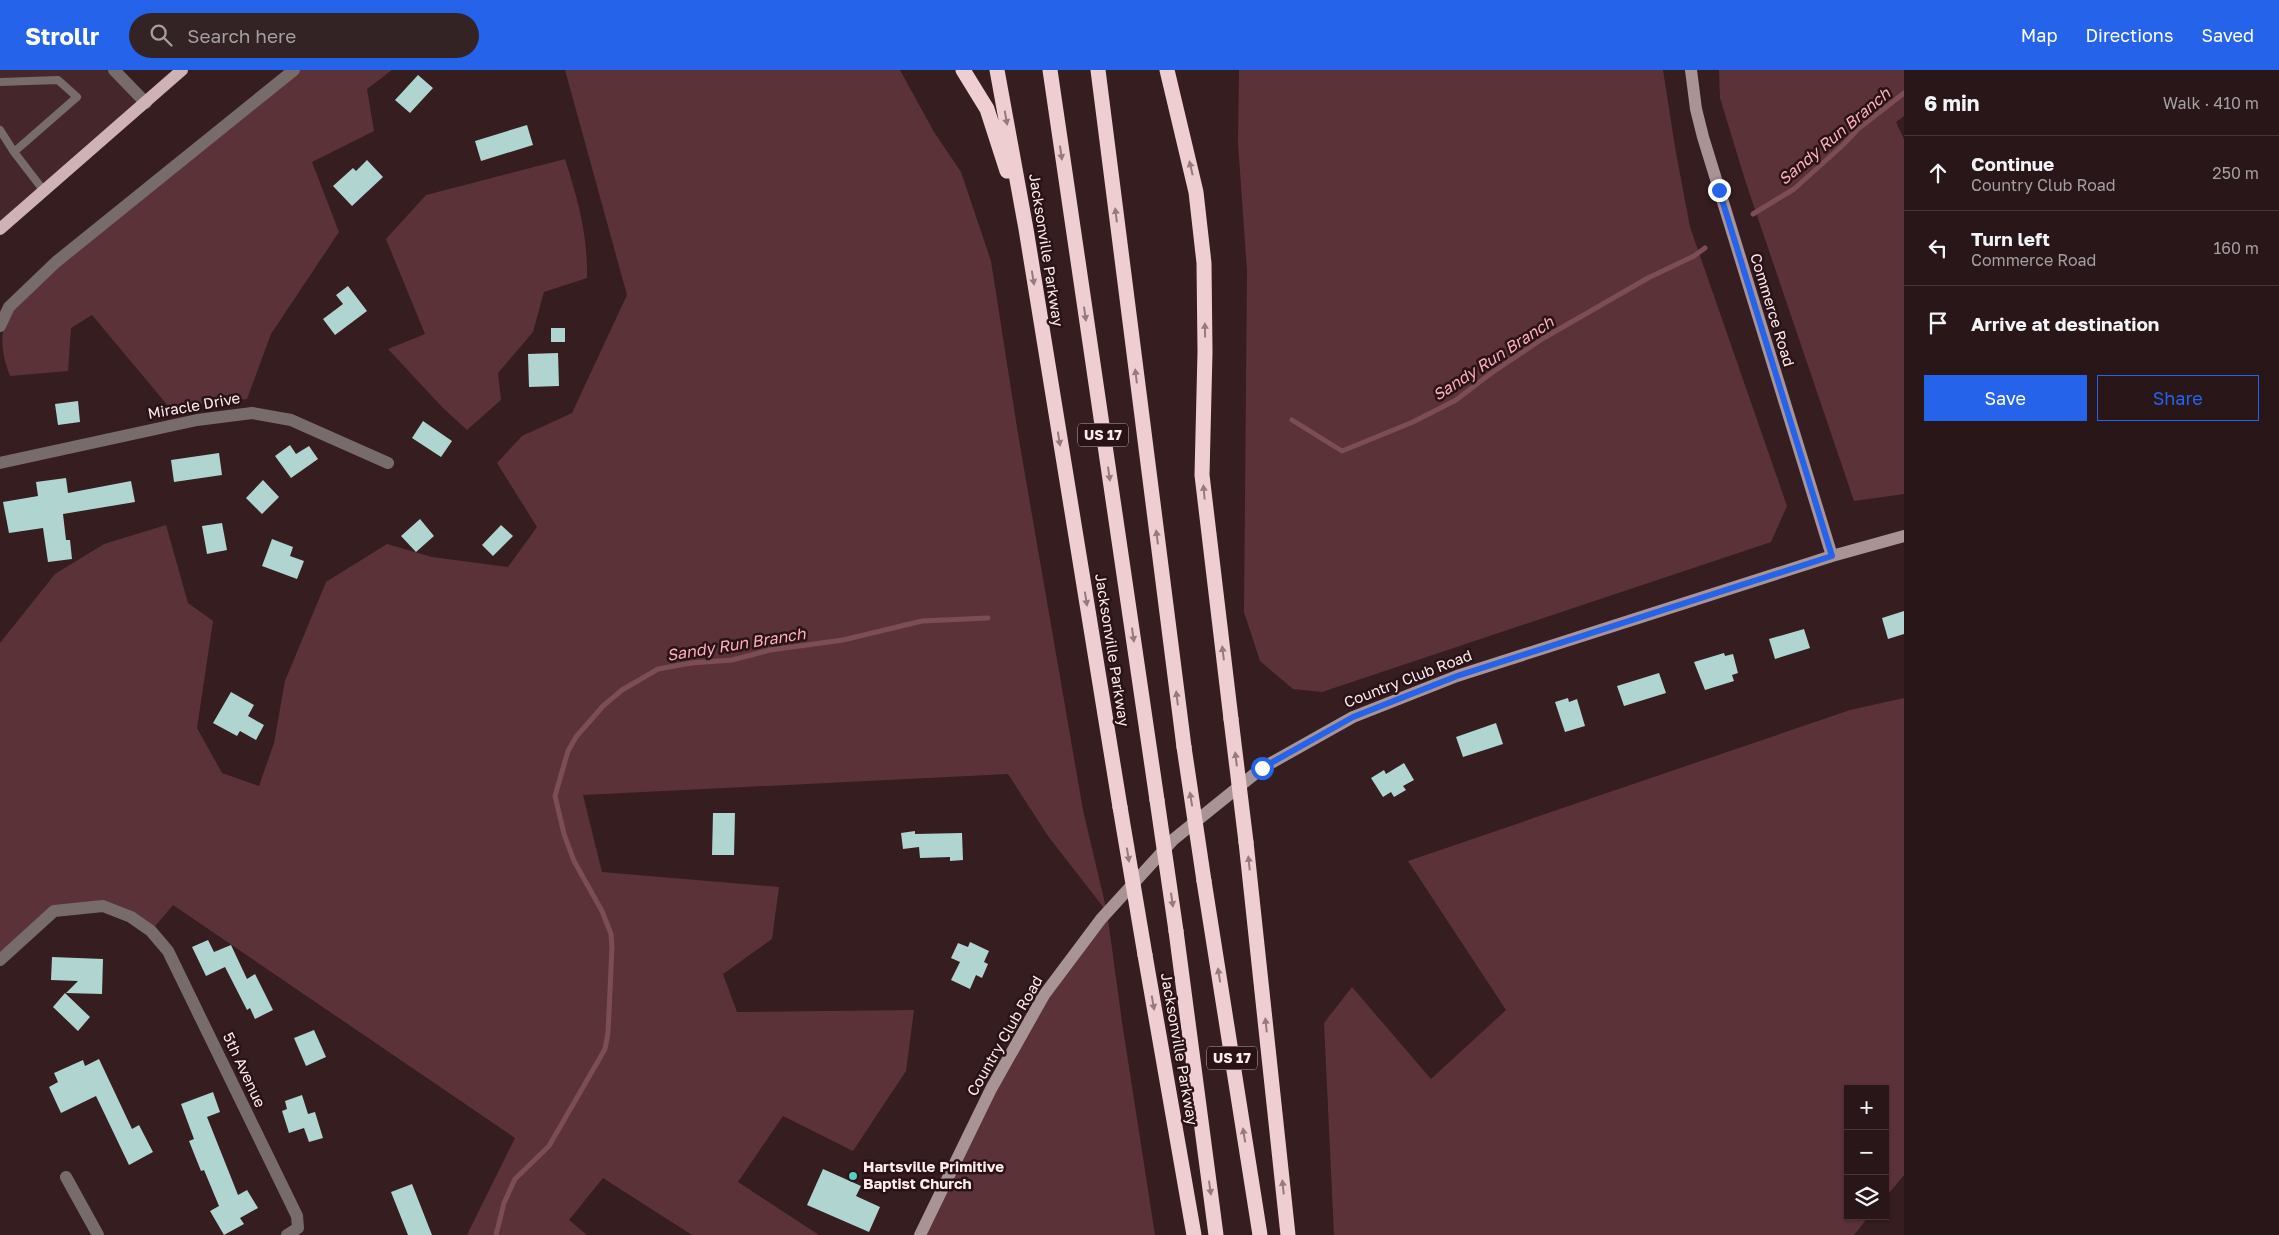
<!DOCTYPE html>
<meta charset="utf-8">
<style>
:root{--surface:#281618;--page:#342325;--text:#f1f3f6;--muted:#a59fa2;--line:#443537;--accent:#2563eb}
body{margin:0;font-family:"Golos Text",sans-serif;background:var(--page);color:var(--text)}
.controls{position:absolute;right:15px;bottom:15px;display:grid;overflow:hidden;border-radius:0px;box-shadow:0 1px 4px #0004}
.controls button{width:45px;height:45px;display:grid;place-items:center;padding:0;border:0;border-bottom:1px solid var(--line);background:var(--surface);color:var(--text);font:25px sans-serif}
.stop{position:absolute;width:15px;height:15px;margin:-11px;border:4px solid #2563eb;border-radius:50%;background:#fff}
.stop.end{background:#2563eb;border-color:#fff;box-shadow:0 1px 5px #0008}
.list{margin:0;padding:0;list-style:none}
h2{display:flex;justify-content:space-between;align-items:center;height:65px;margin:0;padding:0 20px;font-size:21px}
h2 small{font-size:16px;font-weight:400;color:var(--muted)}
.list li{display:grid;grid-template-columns:32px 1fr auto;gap:15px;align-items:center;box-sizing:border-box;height:75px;padding:0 20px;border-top:1px solid var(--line)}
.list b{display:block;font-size:19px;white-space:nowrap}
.list p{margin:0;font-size:16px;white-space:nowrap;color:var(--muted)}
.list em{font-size:16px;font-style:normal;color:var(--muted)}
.actions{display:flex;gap:10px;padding:15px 20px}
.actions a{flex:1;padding:11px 0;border:1px solid var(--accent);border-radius:0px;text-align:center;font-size:18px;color:var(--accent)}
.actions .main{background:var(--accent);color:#fff}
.icon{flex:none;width:28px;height:28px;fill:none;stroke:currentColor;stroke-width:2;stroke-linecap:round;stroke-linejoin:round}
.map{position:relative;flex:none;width:1904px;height:1165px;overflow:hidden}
header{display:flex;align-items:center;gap:30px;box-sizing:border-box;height:70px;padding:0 25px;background:var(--accent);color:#fff}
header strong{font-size:24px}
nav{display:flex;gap:28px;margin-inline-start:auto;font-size:18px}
.search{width:350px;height:45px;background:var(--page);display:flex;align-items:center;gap:12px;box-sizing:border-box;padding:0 18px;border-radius:28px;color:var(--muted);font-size:19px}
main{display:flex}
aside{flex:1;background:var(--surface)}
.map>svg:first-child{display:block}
</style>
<header>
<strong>Strollr</strong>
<div class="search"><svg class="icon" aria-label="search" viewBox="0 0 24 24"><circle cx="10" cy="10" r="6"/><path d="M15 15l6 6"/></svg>Search here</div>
<nav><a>Map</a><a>Directions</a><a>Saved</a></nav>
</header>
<main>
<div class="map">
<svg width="1904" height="1165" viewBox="0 0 1904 1165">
<rect width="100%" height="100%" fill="#351d20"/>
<path fill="#45262a" d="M 0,0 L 114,0 L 146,33 L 0,159 Z"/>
<path fill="#5c3239" d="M 294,0 L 392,0 L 367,19 L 374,61 L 312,92 L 339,162 L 271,264 L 247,329 L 169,337 L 92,245 L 71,258 L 68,301 L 10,306 C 0,279 0,264 9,237 Z
M 565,0 L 900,0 L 934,62 L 961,102 L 991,191 L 1018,364 L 1083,740 L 1107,842 L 1122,952 L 1155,1165 L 920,1165 L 1044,925 L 1107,842 L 1048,766 L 1008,704 L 583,725 L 602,802 L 779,817 L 772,869 L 723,904 L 737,942 L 914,940 L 906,1001 L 853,1081 L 783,1046 L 738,1112 L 819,1165 L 692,1165 L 603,1108 L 569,1150 L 587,1165 L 467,1165 L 515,1068 L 173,835 L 151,861 L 103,836 L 54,841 L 0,890 L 0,573 L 55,504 L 104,474 L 166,455 L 188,533 L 213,551 L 197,658 L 222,703 L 259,716 L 274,673 L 285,611 L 326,512 L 387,474 L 432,487 L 508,497 L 537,457 L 497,393 L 522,366 L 572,343 L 627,225 Z
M 1239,0 L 1663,0 L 1675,77 L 1690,157 L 1787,436 L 1771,472 L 1322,622 L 1293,619 L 1260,591 L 1244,542 L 1247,201 L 1238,73 Z
M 1719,0 L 1904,0 L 1904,46 L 1896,52 L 1904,69 L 1904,424 L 1854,431 L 1746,113 L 1720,28 Z
M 565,89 C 578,130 588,165 587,208 L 544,222 L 533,262 L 498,303 L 501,330 L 467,360 L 443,338 L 388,279 L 425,264 L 386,169 L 426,125 Z
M 1904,628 L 1904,1105 L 1885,1128 L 1885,1019 L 1848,1019 L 1848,1146 L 1869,1146 L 1854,1165 L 1334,1165 L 1324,953 L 1352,917 L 1431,1009 L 1506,940 L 1408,791 L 1850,640 Z"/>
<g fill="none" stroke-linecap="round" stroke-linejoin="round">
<path stroke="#7c4d54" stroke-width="5" d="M 1753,144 L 1794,119 L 1843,75 L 1858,59 L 1904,23
M 1292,350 L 1342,381 L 1413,352 L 1456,330 L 1490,304 L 1542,269 L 1648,208 L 1694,186 L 1705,178
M 496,1165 L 504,1133 L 515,1109 L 549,1076 L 605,979 L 608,963 L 612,877 L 611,864 L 602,841 L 574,791 L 564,764 L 555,726 L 568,681 L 576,667 L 603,636 L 622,620 L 658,599 L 691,593 L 732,590 L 770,580 L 843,570 L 922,551 L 988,548"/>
</g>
<path fill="#b0d4d0" d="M 418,5 L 433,18 L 410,43 L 395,30 Z
M 527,55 L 533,75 L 481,91 L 475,71 Z
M 367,90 L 383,107 L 352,136 L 333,116 L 353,98 L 356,101 Z
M 348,216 L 367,241 L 335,265 L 323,249 L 343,234 L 336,225 Z
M 551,258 L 565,258 L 565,272 L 551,272 Z
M 558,283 L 559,316 L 529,317 L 528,284 Z
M 78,331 L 80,352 L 58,355 L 55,334 Z
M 423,351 L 452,371 L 441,387 L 412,368 Z
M 290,375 L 296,384 L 309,376 L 318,389 L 291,408 L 275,386 Z
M 219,383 L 222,405 L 174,412 L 171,390 Z
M 66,408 L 68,423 L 131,411 L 135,432 L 63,444 L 66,470 L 70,470 L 72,489 L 48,492 L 43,458 L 9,463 L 3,432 L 38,426 L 36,412 Z
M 263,410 L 279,427 L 262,444 L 246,428 Z
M 420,449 L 434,466 L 416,482 L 401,466 Z
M 222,453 L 227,480 L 207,484 L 202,456 Z
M 501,455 L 513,466 L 493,486 L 482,475 Z
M 272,469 L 293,477 L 290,486 L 304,491 L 297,509 L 262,496 Z
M 1904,541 L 1904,564 L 1888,569 L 1882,548 Z
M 1804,559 L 1810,578 L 1775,589 L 1769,569 Z
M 1724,583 L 1725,586 L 1733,584 L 1738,603 L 1732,605 L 1734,611 L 1705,620 L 1694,592 Z
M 1659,603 L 1666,623 L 1624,636 L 1617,616 Z
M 231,622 L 254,635 L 248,646 L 264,655 L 256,670 L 240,661 L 237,666 L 213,653 Z
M 1568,628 L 1569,632 L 1577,629 L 1585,656 L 1565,662 L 1555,632 Z
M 1496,653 L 1503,674 L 1463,687 L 1456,667 Z
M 1404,693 L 1414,710 L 1403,716 L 1406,720 L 1394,727 L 1391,722 L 1383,727 L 1371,708 L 1384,700 L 1386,704 Z
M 713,743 L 735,743 L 734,785 L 712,785 Z
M 915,761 L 915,764 L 962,763 L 963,790 L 950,791 L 950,787 L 920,788 L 919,777 L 903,779 L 901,763 Z
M 208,870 L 214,882 L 231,875 L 247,909 L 255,904 L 273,940 L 255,949 L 250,938 L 247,940 L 225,897 L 206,906 L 192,877 Z
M 970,872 L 989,881 L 984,892 L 988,894 L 982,908 L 976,905 L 970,919 L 951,910 L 960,892 L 951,888 L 958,873 L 968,877 Z
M 52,887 L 103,889 L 102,924 L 66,923 L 78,911 L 51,910 Z
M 65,923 L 90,947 L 78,961 L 53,937 Z
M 314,960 L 326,987 L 306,996 L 294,968 Z
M 99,989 L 132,1059 L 139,1055 L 153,1082 L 129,1095 L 96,1026 L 61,1043 L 49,1017 L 58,1012 L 54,1003 L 83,990 L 85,996 Z
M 213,1022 L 220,1042 L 207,1047 L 238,1125 L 247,1120 L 258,1138 L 240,1148 L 244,1154 L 224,1165 L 210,1141 L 219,1136 L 204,1100 L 201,1101 L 189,1071 L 194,1069 L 181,1034 Z
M 302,1025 L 308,1044 L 315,1042 L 323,1068 L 309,1072 L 304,1058 L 289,1063 L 282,1041 L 287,1039 L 285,1031 Z
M 823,1099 L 861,1116 L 856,1126 L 880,1137 L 869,1162 L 807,1135 Z
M 412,1114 L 432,1165 L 408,1165 L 391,1122 Z"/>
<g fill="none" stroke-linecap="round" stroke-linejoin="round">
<path stroke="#786b6c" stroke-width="8" d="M 0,12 L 58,10 L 77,27 L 14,82
M 0,60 L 14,82 L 44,121"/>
<path stroke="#786b6c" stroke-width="12" d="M 114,0 L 146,33
M 0,256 L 9,237 L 56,192 L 294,0
M 0,393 L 197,350 L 252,343 L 291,350 L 388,393
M 0,890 L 54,841 L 103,836 L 131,847 L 151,861 L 168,881 L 297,1146 L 298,1158 L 287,1165
M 66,1107 L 98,1165"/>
<path stroke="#a89395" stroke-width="12" d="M 1691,0 L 1696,39 L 1703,67 L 1832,486
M 920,1165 L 991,1019 L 1044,925 L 1101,849 L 1174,769 L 1262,698 L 1353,647 L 1457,606 L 1832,486 L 1904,466"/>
<path stroke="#ceb2b5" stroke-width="12" d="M 0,159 L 182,0"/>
<path stroke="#efced1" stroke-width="15" d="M 963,0 L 987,39 L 1007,101
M 997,0 L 1026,159 L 1120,737
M 1050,0 L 1157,730
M 1098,0 L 1184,677
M 1167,0 L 1196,122 L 1204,193 L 1205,282 L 1202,405 L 1231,649
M 1246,772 L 1288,1165
M 1204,811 L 1260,1165
M 1176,861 L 1216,1165
M 1145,885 L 1194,1165"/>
<path stroke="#efced1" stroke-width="15" d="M 1231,649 L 1246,772
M 1184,677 L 1204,811
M 1157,730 L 1176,861
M 1120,737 L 1145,885"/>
</g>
<defs><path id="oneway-solid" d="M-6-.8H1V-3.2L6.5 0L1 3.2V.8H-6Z" transform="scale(1.25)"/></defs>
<g fill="#967a7d">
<use href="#oneway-solid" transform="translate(1006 48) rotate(80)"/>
<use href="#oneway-solid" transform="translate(1061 83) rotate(82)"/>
<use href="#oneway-solid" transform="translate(1191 98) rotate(-103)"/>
<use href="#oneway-solid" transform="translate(1116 145) rotate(-97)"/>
<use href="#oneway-solid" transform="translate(1033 208) rotate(81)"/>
<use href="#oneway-solid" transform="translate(1085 244) rotate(82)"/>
<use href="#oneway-solid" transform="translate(1205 260) rotate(-91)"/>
<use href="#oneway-solid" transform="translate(1136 306) rotate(-97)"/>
<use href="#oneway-solid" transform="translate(1059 369) rotate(81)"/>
<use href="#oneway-solid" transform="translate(1109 404) rotate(82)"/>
<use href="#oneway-solid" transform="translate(1204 422) rotate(-95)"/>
<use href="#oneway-solid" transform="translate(1157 467) rotate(-97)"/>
<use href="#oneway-solid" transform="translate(1086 529) rotate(81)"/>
<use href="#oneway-solid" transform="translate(1133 565) rotate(82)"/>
<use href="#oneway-solid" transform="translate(1223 583) rotate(-97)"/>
<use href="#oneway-solid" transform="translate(1177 628) rotate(-97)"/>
<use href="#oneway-solid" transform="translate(1236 689) rotate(-97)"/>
<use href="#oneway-solid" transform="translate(1191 729) rotate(-99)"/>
<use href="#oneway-solid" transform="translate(1128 785) rotate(81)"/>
<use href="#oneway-solid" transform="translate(1249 793) rotate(-96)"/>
<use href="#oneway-solid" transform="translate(1172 830) rotate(82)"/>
<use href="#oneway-solid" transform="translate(1219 905) rotate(-99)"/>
<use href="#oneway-solid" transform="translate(1153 933) rotate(80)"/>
<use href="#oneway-solid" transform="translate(1266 955) rotate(-96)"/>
<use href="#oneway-solid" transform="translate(1244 1065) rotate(-99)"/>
<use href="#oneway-solid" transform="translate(1283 1117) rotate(-96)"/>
<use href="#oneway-solid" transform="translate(1210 1118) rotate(82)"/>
</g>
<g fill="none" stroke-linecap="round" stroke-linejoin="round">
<path stroke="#2563eb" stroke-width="6" d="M 1262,698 L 1353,647 L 1457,606 L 1832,486 L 1719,120"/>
</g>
<circle fill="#56cec3" stroke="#2a1317" stroke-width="2" cx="853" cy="1106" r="5"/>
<g text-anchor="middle" stroke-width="5" stroke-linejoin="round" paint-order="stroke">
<g fill="#2a1317" stroke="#beaaad" stroke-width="1">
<rect x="1078" y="353.5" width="50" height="23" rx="4"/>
<rect x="1207" y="976.5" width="50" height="23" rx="4"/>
</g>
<g font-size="14" font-weight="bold" fill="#fdebed">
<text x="1103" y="370">US 17</text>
<text x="1232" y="993">US 17</text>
</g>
<g font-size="15" fill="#fdebed" stroke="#2a1317">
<text transform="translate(1046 180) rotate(81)" y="5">Jacksonville Parkway</text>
<text transform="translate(1772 240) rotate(73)" y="5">Commerce Road</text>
<text transform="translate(194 336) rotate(-10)" y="5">Miracle Drive</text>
<text transform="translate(1112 580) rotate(81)" y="5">Jacksonville Parkway</text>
<text transform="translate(1408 609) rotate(-21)" y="5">Country Club Road</text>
<text transform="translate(1005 966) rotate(-60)" y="5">Country Club Road</text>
<text transform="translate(1179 979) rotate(80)" y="5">Jacksonville Parkway</text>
<text transform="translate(244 1000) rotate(65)" y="5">5th Avenue</text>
</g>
<g font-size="15" font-weight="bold" fill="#fdebed" stroke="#2a1317" text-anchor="start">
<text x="863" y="1102">Hartsville Primitive<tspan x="863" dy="17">Baptist Church</tspan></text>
</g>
<g font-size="16" font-style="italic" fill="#ffafba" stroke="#2a1317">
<text transform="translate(1834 66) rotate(-40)" y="6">Sandy Run Branch</text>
<text transform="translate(1493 288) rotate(-33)" y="6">Sandy Run Branch</text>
<text transform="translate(736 574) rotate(-9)" y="6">Sandy Run Branch</text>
</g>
</g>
</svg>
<div class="controls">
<button>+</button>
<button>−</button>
<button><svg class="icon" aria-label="layers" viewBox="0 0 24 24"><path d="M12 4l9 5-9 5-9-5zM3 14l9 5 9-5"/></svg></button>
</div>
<div class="stop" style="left:1262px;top:698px"></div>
<div class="stop end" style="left:1719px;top:120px"></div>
</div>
<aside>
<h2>6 min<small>Walk · 410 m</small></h2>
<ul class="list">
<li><svg class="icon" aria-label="ahead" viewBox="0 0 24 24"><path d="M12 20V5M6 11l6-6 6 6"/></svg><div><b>Continue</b><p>Country Club Road</p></div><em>250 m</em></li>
<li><svg class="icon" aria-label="left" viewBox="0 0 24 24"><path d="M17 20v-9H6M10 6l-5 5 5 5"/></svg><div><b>Turn left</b><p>Commerce Road</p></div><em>160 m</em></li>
<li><svg class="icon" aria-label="arrive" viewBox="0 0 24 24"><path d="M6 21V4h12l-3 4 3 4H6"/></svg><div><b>Arrive at destination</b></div></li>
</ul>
<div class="actions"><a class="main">Save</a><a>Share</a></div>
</aside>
</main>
